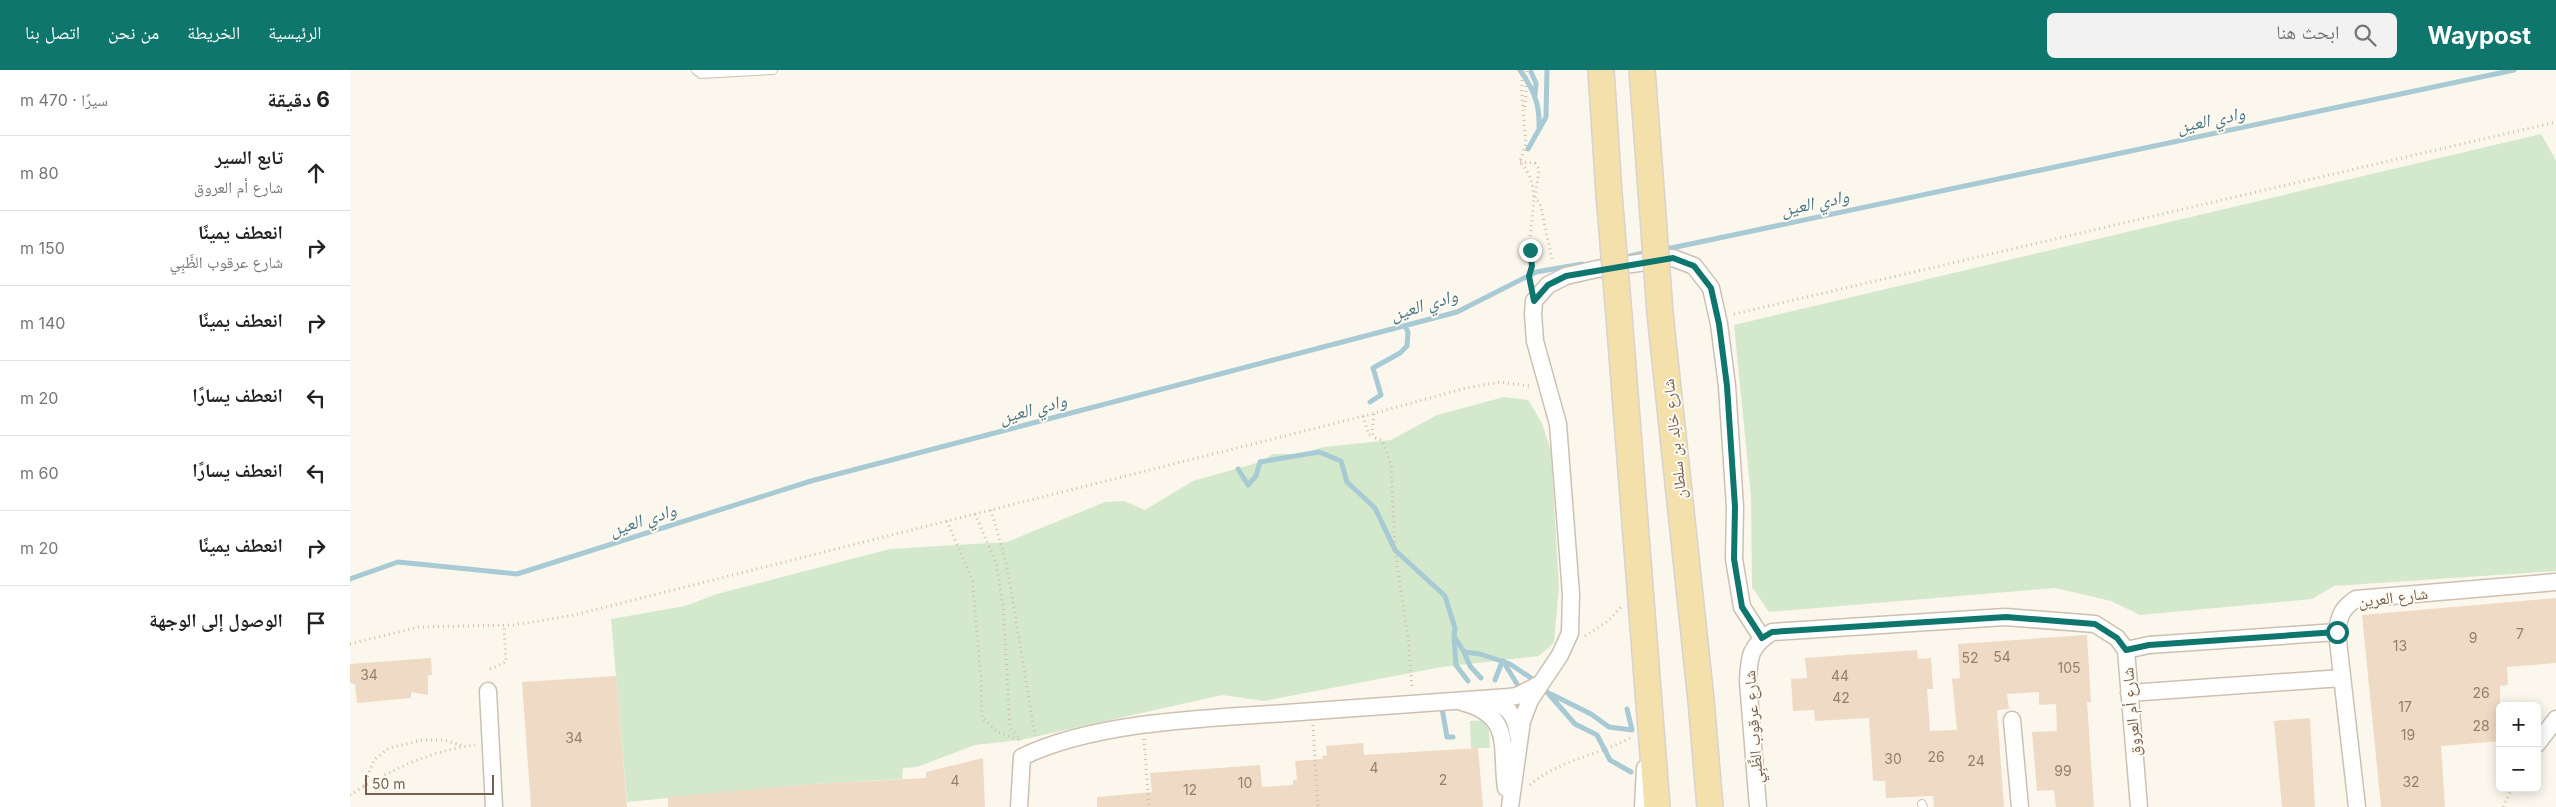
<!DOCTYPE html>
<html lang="ar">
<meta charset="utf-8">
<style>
:root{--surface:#fff;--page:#f2f2f2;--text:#222;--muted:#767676;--line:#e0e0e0;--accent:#0f766e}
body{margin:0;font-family:Inter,"Noto Naskh Arabic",sans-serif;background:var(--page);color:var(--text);direction:rtl}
.controls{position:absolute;right:15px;bottom:15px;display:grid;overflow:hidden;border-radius:8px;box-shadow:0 2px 12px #0003}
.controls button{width:45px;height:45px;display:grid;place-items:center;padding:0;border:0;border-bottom:1px solid var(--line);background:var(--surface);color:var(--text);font:25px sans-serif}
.scale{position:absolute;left:15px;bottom:12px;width:129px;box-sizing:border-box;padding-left:5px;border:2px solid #756150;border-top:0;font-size:14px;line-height:18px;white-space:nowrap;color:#756150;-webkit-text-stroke:4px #fefaf2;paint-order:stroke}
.stop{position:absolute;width:15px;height:15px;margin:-11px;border:4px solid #0f766e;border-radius:50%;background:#fff}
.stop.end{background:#0f766e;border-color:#fff;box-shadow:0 1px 5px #0008}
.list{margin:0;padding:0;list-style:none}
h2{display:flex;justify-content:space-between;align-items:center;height:65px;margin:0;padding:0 20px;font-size:21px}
h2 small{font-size:16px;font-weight:400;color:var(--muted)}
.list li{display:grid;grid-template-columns:32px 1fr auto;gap:15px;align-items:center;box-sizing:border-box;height:75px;padding:0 20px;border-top:1px solid var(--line)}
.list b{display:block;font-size:19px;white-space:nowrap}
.list p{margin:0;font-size:16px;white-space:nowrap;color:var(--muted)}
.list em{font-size:16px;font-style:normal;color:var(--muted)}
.icon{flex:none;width:28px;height:28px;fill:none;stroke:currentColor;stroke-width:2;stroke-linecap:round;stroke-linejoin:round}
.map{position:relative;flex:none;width:2206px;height:737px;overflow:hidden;direction:ltr}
header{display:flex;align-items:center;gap:30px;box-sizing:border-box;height:70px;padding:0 25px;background:var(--accent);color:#fff}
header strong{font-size:24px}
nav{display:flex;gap:28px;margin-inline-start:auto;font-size:18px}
.search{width:350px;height:45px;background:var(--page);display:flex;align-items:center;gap:12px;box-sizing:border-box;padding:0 18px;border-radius:8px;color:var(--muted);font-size:19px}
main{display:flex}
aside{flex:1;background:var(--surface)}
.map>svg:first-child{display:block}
</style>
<header>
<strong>Waypost</strong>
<div class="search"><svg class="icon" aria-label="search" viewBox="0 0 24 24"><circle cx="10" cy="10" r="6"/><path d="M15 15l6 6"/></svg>ابحث هنا</div>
<nav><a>الرئيسية</a><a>الخريطة</a><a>من نحن</a><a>اتصل بنا</a></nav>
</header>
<main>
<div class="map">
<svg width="2206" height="737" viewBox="0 0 2206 737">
<rect width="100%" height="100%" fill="#fbf7ec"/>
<path fill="#d4e9cb" d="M 2191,64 L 2206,90 L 2206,501 L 1984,516 L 1962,529 L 1790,545 L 1761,531 L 1705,518 L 1419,542 L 1402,517 L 1401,427 L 1384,255 Z
M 1154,327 L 1178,330 L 1192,353 L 1201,381 L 1209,518 L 1204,573 L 1189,586 L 1092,597 L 914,631 L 872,625 L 671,670 L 625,675 L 567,697 L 553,698 L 552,709 L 464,714 L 277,732 L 261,549 L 335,536 L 367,524 L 540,479 L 657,472 L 755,432 L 774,431 L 795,440 L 843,411 L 910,392 L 923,384 L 949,384 L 974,377 L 1041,370 L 1087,345 Z
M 1138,650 L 1140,678 L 1121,678 L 1120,651 Z"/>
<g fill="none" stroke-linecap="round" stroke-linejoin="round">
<path stroke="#a8cad5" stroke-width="5" d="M 1170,0 C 1183,19 1190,33 1189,57
M 1181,2 L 1186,13 L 1185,25
M 1178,79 L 1196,47 L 1197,0
M 1312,180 L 2164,0
M 1280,186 L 1298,182
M 1020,332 L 1031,325 L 1023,298 L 1050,283 L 1057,276 L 1058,262 L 1055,256
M 888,399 L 898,415 L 906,406 L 910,392 L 969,382 L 991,391 L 997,412 L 1025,438 L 1045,480 L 1095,526 L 1105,558 L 1104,566 L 1114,582 L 1130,584 L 1160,594 L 1190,614 L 1225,654 L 1247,665 L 1260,690 L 1281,702
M 0,509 L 48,492 L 167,504 L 461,411 L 1107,242 L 1186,202 L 1232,194
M 1104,568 L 1106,595 L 1118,611
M 1114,582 L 1120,596 L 1131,608
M 1153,591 L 1167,614
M 1145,610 L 1152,592
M 1201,624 L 1241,644 L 1259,657 L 1282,660 L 1277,639
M 1089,638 L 1092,638 L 1097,667 L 1103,667"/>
</g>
<path fill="#efdac5" d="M 2206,528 L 2206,593 L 2157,597 L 2158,615 L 2150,616 L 2150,671 L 2091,676 L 2095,737 L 2031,737 L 2012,545 Z
M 1737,565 L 1741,632 L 1737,632 L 1744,737 L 1706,737 L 1704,720 L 1687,721 L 1682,662 L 1707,661 L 1706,634 L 1689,635 L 1689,622 L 1657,624 L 1659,639 L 1647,640 L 1654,737 L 1584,737 L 1583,726 L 1536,728 L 1535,711 L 1523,711 L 1519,648 L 1465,651 L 1464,640 L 1443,641 L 1441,609 L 1457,608 L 1455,588 L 1567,580 L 1568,589 L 1581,588 L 1583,619 L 1577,619 L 1580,661 L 1607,660 L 1602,609 L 1610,608 L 1608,574 Z
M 81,588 L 82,605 L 78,605 L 78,625 L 61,622 L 61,628 L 7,633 L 5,614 L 0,613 L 0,594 Z
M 266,606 L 277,737 L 181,737 L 172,612 Z
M 1960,648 L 1965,737 L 1932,737 L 1924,651 Z
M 1013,673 L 1014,685 L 1128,678 L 1133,737 L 747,737 L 747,727 L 802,722 L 800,703 L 910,695 L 912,717 L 943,715 L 943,710 L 947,710 L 945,691 L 973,689 L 972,686 L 977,685 L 976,676 Z
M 633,688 L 635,737 L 318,737 L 318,727 L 464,714 L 576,708 L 576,702 Z"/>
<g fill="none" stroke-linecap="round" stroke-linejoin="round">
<g stroke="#cdc0b2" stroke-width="10">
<path id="service" d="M 346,0 L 351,4 L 423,0
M 1572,734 L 1573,737"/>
</g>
<g stroke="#cdc0b2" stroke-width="19">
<path id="minor" d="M 138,621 L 144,737
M 1779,623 L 1992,608
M 1139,629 C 1157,636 1166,644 1168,665
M 1112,632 C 1164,646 1150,677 1156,718
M 1662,650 L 1670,737
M 2187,674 L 2206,649
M 669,737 L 672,687 C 744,652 855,648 936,643 C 1010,638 1084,632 1159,627 L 1167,626 L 1190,614
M 1160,737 L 1172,651 L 1180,630 L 1210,585 L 1220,563 L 1221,524 L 1208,354 L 1185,271 L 1183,244 L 1184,231 L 1198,215 L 1216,206 L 1247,199 L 1323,188 L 1344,196 L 1361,218 L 1369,254 L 1377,316 L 1385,437 L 1384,489 L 1392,537 L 1412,568
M 1293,737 L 1295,698
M 1408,737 L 1398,611 C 1399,586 1400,576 1422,562 L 1655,547 L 1745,554 L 1767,568 L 1776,580
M 1789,737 L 1776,580 L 1799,575 L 1987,562
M 2007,737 L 1987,562 C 1989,546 1992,538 2006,529 L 2206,512"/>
</g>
<g stroke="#d8d3ce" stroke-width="28">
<path id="primary" d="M 1251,0 L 1259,124
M 1292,0 L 1301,119
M 1310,243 L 1351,630 L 1360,737
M 1269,246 L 1307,737"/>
</g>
<path stroke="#d4bda8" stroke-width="3" stroke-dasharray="1 4" stroke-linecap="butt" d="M 1172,0 L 1172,27 L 1176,74 L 1170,92 C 1191,115 1182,140 1180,169 C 1180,178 1183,187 1182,196 C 1181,202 1178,204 1180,211
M 1175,37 L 1177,0
M 1170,92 L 1185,93 L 1189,99 L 1185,128 L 1190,133 L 1202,189
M 1384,244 L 2206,52
M 1024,344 L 1022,362 L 1025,368 L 1032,370 L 1041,395 L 1045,480 L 1059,575 L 1062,618
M 1013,346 L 1019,365 L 1023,365
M 641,440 L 657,496 L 685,666
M 625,444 L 646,493 L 653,536 L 660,658 L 671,670
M 597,451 L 622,509 L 631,606 L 632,648 L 648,662 L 670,670
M 1235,566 L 1258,551 L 1271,537
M 0,574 L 68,557 L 163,555 L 220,546 L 1018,345 L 1116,318 L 1150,312 L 1179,316 L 1181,319
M 140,599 L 156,592 L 154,555
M 963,655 L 968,737
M 794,669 L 799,737
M 1180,715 C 1208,690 1250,685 1282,667
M 14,716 L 24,690 L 39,678 L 72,670 L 94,670 L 114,676
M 0,725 C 38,701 79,681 125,675
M 2153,737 L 2162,718"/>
<use href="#service" stroke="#fff" stroke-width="8"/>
<use href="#minor" stroke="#fff" stroke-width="16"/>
<use href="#primary" stroke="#f4e0aa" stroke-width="25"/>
<g stroke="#d8d3ce" stroke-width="28" stroke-linecap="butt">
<path id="primary-bridge" d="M 1301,119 L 1310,243
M 1259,124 L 1269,246"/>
</g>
<use href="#primary-bridge" stroke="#f4e0aa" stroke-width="25"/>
</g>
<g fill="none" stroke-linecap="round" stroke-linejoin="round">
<path stroke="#0f766e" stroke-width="6" d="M 1180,180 L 1182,196 L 1179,206 L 1184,231 L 1198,215 L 1216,206 L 1323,188 L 1344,196 L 1361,218 L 1369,254 L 1377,316 L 1385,437 L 1384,489 L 1392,537 L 1412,568 L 1422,562 L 1656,547 L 1745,554 L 1767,568 L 1776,580 L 1799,575 L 1987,562"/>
</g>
<g text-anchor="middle" stroke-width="4" stroke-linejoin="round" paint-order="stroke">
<g font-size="14" fill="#947f6d">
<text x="2170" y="569">7</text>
<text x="2123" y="573">9</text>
<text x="2050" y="581">13</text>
<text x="1652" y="592">54</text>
<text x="1620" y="593">52</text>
<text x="1719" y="603">105</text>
<text x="19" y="610">34</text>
<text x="1490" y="611">44</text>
<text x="2131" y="628">26</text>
<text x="1491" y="633">42</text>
<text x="2055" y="642">17</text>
<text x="2131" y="661">28</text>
<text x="2058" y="670">19</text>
<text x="224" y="673">34</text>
<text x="1586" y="692">26</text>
<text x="1543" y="694">30</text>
<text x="1626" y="696">24</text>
<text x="1024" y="703">4</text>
<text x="1713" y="706">99</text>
<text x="1093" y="715">2</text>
<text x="605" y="716">4</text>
<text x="2061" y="717">32</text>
<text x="895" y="718">10</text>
<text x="840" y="725">12</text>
</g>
<g font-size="16" fill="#756150" stroke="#fefaf2">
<text transform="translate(1324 369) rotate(-96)" y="6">شارع خالِد بن سلطان</text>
<text transform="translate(2043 527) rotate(-7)" y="6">شارع العرين</text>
<text transform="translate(1781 642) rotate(-95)" y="6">شارع أم العروق</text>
<text transform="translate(1403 657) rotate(-94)" y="6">شارع عرقوب الظَّبِي</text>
</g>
<g font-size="18" font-style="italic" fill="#4b7786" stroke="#fefaf2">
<text transform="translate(1861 50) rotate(-12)" y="6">وادي العين</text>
<text transform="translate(1465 133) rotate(-12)" y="6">وادي العين</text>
<text transform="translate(1074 235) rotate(-17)" y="6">وادي العين</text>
<text transform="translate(683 339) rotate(-15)" y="6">وادي العين</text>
<text transform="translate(293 450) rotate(-18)" y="6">وادي العين</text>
</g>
</g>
</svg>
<div class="controls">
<button>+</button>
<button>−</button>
</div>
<div class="scale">50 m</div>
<div class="stop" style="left:1987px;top:562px"></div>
<div class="stop end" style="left:1180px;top:180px"></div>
</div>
<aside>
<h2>6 دقيقة<small>سيرًا · 470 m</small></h2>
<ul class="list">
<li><svg class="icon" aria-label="ahead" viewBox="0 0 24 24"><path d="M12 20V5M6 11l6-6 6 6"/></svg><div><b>تابع السير</b><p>شارع أم العروق</p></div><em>80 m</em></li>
<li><svg class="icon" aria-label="right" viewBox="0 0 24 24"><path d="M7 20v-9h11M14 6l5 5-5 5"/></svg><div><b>انعطف يمينًا</b><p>شارع عرقوب الظَّبِي</p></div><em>150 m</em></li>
<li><svg class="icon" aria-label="right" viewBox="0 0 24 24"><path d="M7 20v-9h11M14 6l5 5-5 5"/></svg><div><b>انعطف يمينًا</b></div><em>140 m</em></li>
<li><svg class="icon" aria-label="left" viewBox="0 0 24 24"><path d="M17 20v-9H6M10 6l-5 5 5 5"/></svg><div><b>انعطف يسارًا</b></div><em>20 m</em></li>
<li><svg class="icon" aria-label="left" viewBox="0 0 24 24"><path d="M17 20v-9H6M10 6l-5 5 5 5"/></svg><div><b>انعطف يسارًا</b></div><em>60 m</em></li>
<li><svg class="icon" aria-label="right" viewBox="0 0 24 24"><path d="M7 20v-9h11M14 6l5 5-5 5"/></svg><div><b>انعطف يمينًا</b></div><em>20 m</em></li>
<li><svg class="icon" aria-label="arrive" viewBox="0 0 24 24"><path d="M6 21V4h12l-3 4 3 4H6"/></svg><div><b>الوصول إلى الوجهة</b></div></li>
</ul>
</aside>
</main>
